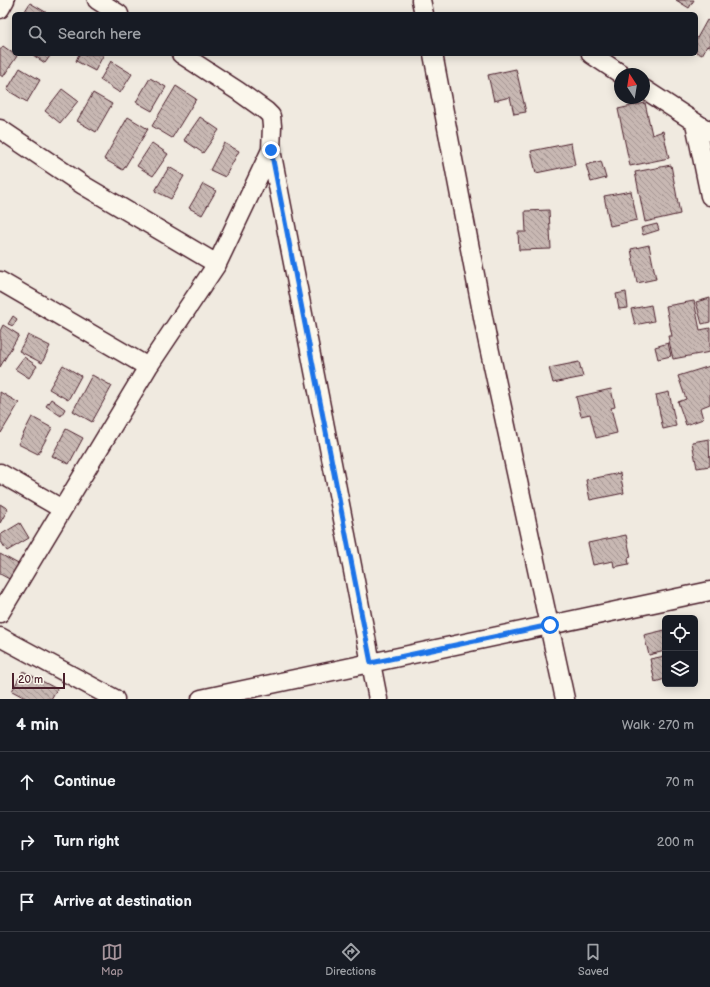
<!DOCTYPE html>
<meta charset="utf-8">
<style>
:root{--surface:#171b24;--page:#20242c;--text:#f1f3f6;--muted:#9ea1a6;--line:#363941;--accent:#a6949b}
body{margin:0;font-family:"Balsamiq Sans",sans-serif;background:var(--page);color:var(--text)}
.controls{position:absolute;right:12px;bottom:12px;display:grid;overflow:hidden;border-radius:6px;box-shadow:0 2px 10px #0003}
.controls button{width:36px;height:36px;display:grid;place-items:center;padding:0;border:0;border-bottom:1px solid var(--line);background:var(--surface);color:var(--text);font:20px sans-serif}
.compass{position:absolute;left:614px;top:68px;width:36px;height:36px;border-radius:50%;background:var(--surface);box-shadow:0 2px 10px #0003;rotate:348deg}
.scale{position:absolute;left:12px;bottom:10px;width:53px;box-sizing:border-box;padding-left:4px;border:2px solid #4a1f2b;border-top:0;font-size:11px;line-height:14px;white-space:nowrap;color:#4a1f2b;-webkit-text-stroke:3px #fbf7ec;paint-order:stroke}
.stop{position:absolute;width:12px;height:12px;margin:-9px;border:3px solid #1a73e8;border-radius:50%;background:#fff}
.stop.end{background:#1a73e8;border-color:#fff;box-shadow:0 1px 4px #0008}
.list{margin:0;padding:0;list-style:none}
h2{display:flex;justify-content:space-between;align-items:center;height:52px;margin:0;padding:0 16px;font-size:17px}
h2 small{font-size:13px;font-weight:400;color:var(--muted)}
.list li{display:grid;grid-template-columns:26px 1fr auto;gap:12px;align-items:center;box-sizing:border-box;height:60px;padding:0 16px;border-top:1px solid var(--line)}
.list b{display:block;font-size:15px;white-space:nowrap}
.list em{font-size:13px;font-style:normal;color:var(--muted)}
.icon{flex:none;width:22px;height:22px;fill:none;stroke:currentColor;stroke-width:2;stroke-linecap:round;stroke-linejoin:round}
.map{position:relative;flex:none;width:710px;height:699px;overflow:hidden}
.search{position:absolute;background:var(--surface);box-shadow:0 2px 10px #0003;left:12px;right:12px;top:12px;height:44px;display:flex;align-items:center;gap:10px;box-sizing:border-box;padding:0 14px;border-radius:6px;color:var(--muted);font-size:15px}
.sheet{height:232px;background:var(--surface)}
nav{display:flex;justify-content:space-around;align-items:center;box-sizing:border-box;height:56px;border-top:1px solid var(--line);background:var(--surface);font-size:11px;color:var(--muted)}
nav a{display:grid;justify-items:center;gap:2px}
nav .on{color:var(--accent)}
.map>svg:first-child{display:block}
</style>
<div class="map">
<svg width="710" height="699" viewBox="0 0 710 699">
<defs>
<pattern id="building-back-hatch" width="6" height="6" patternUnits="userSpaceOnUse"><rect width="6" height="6" fill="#c8b8b3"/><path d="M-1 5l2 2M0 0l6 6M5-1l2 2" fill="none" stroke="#a49592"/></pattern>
</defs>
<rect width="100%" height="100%" fill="#f0eae0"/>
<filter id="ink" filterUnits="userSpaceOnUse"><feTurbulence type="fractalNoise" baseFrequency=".025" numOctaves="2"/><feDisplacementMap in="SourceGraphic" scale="8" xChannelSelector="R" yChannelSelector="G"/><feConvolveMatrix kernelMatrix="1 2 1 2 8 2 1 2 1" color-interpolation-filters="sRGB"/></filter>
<g filter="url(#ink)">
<path fill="url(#building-back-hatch)" stroke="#4a1f2b" d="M 676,0 L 694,0 L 689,8 Z
M 30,3 L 49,14 L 23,14 Z
M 707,20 L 710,22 L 710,47 L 707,46 L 702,55 L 696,52 L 696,40 Z
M 3,46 L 17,56 L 3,77 L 0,75 L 0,50 Z
M 34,54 L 46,54 L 50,56 L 45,63 L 33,55 Z
M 79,54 L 104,54 L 95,71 L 76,61 Z
M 111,61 L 132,74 L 120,93 L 100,80 Z
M 20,68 L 40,80 L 27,102 L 7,90 Z
M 516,69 L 526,112 L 514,114 L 510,97 L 494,101 L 488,75 Z
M 150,78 L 166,87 L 152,111 L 136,102 Z
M 176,86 L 196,99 L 172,138 L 152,126 Z
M 62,89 L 78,101 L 60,123 L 45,111 Z
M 93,93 L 112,104 L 96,132 L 77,121 Z
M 645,103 L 652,135 L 663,131 L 669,158 L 630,166 L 618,109 Z
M 128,117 L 148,129 L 123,170 L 104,159 Z
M 200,117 L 219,130 L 203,153 L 184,140 Z
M 152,143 L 168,154 L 153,176 L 137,166 Z
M 224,143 L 239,151 L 225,177 L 210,170 Z
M 571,143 L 575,165 L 536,173 L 531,151 Z
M 601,161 L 606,178 L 591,182 L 586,165 Z
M 671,165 L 680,214 L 645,222 L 635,172 Z
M 169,167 L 184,176 L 171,199 L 155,191 Z
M 203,184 L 216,191 L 202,215 L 189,208 Z
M 631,191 L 637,220 L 610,226 L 604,196 Z
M 549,210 L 551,249 L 519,250 L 518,232 L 526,232 L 525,211 Z
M 657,224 L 659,230 L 643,235 L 641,228 Z
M 649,245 L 656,279 L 637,283 L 631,249 Z
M 626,292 L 628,308 L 619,309 L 616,294 Z
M 710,298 L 710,322 L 702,324 L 696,302 Z
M 694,301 L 700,330 L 710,328 L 710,352 L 673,359 L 668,336 L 672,336 L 666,306 Z
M 651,305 L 654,321 L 635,325 L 631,309 Z
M 13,316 L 17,319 L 13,326 L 8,324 Z
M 3,325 L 19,335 L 0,367 L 0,331 Z
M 28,335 L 50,346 L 42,363 L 19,351 Z
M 668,343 L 671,356 L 658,359 L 655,347 Z
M 24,357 L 37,366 L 29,378 L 15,369 Z
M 579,362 L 583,377 L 553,383 L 549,368 Z
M 63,365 L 81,376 L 68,400 L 49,389 Z
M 710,366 L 710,404 L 700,408 L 703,419 L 686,425 L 678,402 L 686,399 L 678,376 Z
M 92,375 L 112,386 L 92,422 L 73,411 Z
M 611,389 L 615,407 L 611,408 L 617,433 L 596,438 L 590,414 L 581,416 L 576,397 Z
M 0,392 L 19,403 L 1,433 L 0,432 Z
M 669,392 L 676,426 L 663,429 L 656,395 Z
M 51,399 L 65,409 L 61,416 L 46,406 Z
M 32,417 L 52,428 L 38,454 L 18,444 Z
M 66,429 L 83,438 L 69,464 L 52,456 Z
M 709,439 L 710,466 L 697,468 L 692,442 Z
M 620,473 L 624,493 L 590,500 L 586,480 Z
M 0,504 L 8,509 L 0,523 Z
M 20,523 L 29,538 L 7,551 L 0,540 L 0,535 Z
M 626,535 L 631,557 L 628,558 L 629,564 L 614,567 L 613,561 L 593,565 L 588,543 Z
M 0,554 L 22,566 L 13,581 L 0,574 Z
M 665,630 L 665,651 L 649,655 L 644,635 Z
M 665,656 L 665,679 L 655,682 L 650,659 Z
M 23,671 L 57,689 L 51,699 L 27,699 L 12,691 Z"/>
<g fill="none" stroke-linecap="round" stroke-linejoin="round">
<g stroke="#4a1f2b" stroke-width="21">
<path id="street" d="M 97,0 L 119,14
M 421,0 L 424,14
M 0,9 L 5,0
M 433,54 L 487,338 L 565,699
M 591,54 L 621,74
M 644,89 L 710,132
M 695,123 L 710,196
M 0,129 L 83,185 L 217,264
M 271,150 L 378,699
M 0,281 L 148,367
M 0,473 L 62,509
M 0,613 L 148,367 L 217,264 L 271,150 L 272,126 L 271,116 L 266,111 L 238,91 L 181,54
M 0,637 L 115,699
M 201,699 L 710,591"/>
</g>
<use href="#street" stroke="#fbf7ec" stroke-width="18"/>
</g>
</g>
<g fill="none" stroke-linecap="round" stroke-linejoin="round" filter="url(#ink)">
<path stroke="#1a73e8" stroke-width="5" d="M 271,150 L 371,663 L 550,625"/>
</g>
</svg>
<div class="controls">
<button><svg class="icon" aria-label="locate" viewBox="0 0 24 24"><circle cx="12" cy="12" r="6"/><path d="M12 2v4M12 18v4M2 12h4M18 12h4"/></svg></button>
<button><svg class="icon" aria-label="layers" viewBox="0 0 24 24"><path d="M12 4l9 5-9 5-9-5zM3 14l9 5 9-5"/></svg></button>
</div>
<svg class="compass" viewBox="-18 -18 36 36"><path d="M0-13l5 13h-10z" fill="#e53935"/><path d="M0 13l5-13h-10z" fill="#9ea1a6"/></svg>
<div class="scale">20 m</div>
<div class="stop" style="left:550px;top:625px"></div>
<div class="stop end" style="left:271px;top:150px"></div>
<div class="search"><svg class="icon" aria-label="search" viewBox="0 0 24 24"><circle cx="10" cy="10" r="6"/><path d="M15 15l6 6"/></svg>Search here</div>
</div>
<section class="sheet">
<h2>4 min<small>Walk · 270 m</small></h2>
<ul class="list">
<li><svg class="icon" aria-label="ahead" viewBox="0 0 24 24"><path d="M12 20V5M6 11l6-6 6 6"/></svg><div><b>Continue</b></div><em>70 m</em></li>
<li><svg class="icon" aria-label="right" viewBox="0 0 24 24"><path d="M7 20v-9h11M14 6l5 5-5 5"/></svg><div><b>Turn right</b></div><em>200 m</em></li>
<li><svg class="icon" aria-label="arrive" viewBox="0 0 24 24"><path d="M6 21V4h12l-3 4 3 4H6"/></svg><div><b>Arrive at destination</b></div></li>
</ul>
</section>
<nav>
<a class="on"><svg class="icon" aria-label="map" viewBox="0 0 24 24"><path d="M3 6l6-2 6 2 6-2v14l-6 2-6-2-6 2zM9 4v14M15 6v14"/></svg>Map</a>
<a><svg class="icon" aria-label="directions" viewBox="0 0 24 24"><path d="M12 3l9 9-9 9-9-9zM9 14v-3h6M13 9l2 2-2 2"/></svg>Directions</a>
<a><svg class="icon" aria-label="saved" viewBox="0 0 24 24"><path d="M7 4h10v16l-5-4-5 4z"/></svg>Saved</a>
</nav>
